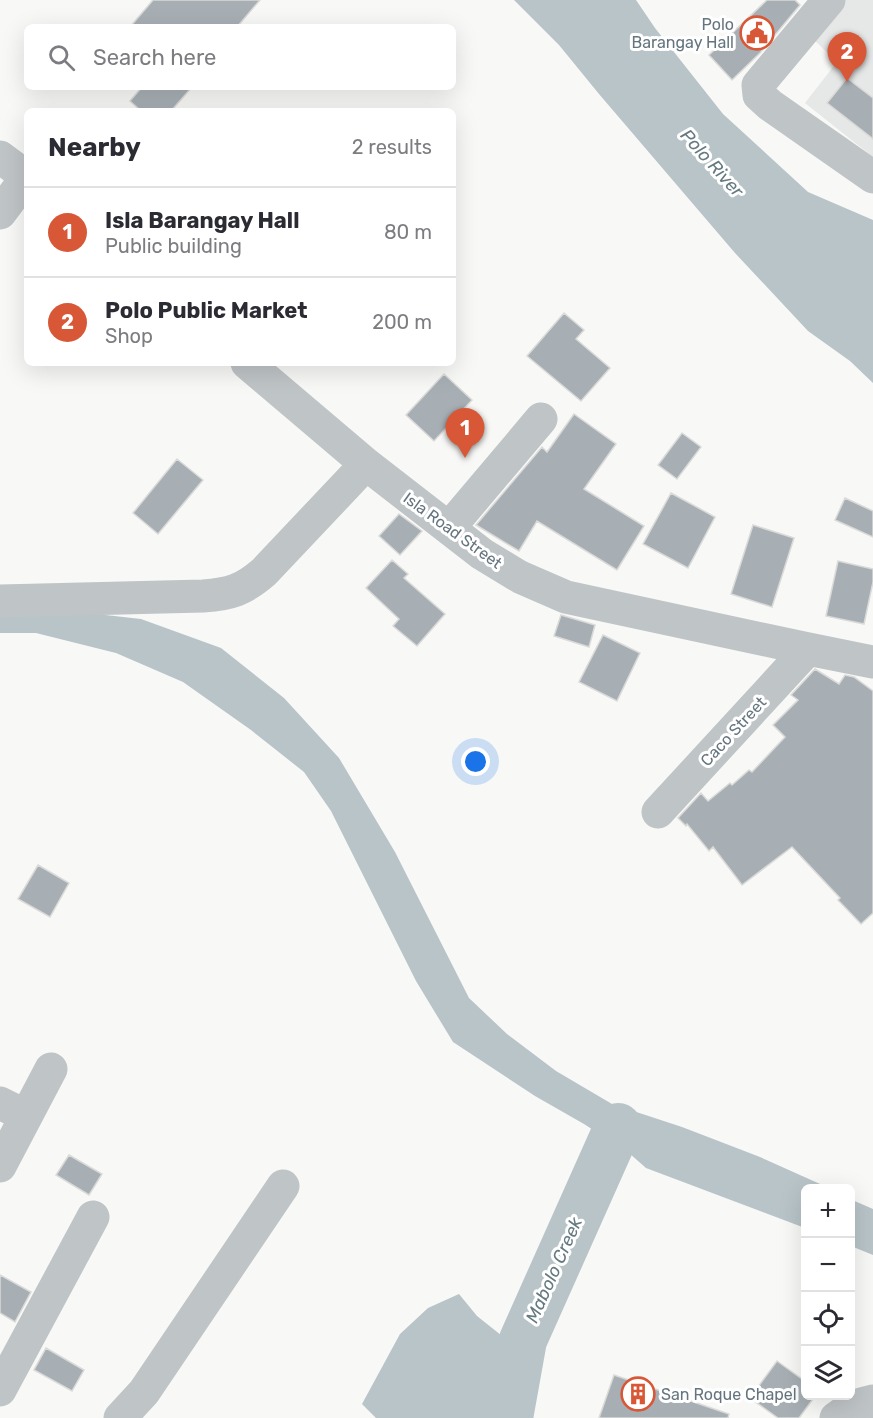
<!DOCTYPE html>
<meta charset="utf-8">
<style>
:root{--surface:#fff;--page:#f2f2f3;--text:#2b2b33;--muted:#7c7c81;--line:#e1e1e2;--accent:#d85736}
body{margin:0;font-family:Rubik,sans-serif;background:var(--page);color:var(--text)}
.controls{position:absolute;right:18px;bottom:18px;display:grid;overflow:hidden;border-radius:9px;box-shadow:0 6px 24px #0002}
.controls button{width:54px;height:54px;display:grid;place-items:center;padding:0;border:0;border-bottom:2px solid var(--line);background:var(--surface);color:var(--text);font:30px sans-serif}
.you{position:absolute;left:476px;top:762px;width:21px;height:21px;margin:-15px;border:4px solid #fff;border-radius:50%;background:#1a73e8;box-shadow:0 0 0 9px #1a73e833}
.badge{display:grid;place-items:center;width:39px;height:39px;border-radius:50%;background:var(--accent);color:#fff;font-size:20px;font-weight:700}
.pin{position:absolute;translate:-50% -50px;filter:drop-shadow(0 2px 3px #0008)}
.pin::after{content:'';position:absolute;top:32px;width:21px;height:18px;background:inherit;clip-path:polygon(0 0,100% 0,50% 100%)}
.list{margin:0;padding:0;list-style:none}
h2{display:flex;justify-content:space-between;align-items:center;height:78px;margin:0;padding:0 24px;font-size:26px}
h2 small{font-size:20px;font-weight:400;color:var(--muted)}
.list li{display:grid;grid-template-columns:39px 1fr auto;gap:18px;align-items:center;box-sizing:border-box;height:90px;padding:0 24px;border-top:2px solid var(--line)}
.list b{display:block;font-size:22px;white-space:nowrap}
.list p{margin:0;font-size:20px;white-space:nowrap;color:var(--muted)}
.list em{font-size:20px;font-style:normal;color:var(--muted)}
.icon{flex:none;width:33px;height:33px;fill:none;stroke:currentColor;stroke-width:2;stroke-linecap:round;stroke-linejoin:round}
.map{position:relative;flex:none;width:873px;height:1418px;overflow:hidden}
.search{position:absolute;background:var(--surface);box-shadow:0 6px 24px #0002;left:24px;top:24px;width:432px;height:66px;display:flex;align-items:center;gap:15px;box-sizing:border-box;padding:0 21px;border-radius:9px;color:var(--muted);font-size:22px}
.panel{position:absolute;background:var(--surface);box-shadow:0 6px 24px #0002;left:24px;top:108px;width:432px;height:258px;border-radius:9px}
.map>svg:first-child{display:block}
</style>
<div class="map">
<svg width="873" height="1418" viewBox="0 0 873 1418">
<rect width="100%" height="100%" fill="#f8f8f6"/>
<path fill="#e6e7e7" d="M 839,0 L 873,0 L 873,157 L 805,103 L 837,62 L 809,35 Z"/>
<path fill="#b8c4c8" d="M 514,0 L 636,0 L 655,28 L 723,114 L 808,192 L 873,220 L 873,383 L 850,361 L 808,331 L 735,253 L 599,94 L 559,45 Z
M 0,609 L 52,609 L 141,619 L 221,648 L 284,698 L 339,758 L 395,852 L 469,998 L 507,1034 L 556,1071 L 612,1104 L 682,1127 L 760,1157 L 829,1188 L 806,1188 L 805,1228 L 646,1168 L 629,1153 L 584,1124 L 535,1096 L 453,1042 L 416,981 L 331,811 L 304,772 L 251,730 L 183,682 L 116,653 L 36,633 L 0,633 Z
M 850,1199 L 873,1209 L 873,1255 L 851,1246 Z
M 459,1294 L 477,1316 L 511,1343 L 523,1340 L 509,1418 L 376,1418 L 362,1404 L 400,1334 L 428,1308 Z"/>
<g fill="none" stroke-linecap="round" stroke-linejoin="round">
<path stroke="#b8c4c8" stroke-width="48" d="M 509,1418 L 523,1340 L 618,1127"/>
</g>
<path fill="#a7afb5" stroke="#dadad8" stroke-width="1.5" d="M 153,0 L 260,0 L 237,27 L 130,27 Z
M 767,0 L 795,0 L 800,5 L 760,53 L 732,80 L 709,55 Z
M 847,78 L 873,98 L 873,139 L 827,103 Z
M 142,87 L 192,87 L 171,111 L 141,111 L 130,101 Z
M 564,313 L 584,330 L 576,339 L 610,368 L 581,401 L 527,356 Z
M 444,374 L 472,400 L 434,441 L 406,415 Z
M 574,414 L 616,444 L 584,489 L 644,526 L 617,570 L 537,521 L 519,551 L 476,525 L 542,447 L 547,452 Z
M 682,433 L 701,447 L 677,479 L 658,465 Z
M 177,459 L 203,480 L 158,534 L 133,513 Z
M 671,493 L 715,517 L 688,568 L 643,544 Z
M 845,498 L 873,511 L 873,537 L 835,520 Z
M 399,514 L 422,531 L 400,555 L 379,536 Z
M 753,525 L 794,538 L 772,607 L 731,594 Z
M 392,560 L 408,574 L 404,578 L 445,614 L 417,646 L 393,626 L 399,619 L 366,588 Z
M 838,561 L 873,569 L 873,582 L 864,624 L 826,616 Z
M 561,615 L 595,625 L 589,647 L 554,636 Z
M 603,635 L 640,653 L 617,701 L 579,682 Z
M 815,669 L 839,684 L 845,675 L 854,677 L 873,691 L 873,913 L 861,924 L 838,900 L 840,898 L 792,847 L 742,885 L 713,847 L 709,851 L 687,824 L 686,826 L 678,818 L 701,793 L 708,801 L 730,783 L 732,785 L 749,770 L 752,772 L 785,737 L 773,725 L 798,700 L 791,695 Z
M 38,865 L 69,883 L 50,917 L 18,899 Z
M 69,1155 L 102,1174 L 89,1195 L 56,1175 Z
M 0,1275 L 31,1292 L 15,1322 L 0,1313 Z
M 46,1348 L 84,1370 L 72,1391 L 34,1370 Z
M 777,1361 L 806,1382 L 806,1395 L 816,1395 L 799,1418 L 778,1418 L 750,1398 Z
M 614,1375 L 729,1414 L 728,1418 L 599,1418 Z"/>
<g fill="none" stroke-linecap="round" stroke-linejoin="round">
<path stroke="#bfc4c7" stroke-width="33" d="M 829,0 L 758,85 L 759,95 L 770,105 L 873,177
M 0,157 L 27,177
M 0,213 L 27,177
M 247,363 L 366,464 L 482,554 L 520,577 L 566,597 L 808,649 L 873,662
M 449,528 L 541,419
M 0,601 L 203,596 C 231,594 243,590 264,572 L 366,464
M 658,812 L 808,649
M 0,1103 L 26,1116
M 0,1166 L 51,1069
M 0,1390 L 93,1217
M 120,1418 L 144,1392 L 283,1186
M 836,1418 C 847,1409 858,1404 873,1401"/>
</g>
<defs>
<g id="civic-ring" transform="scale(1.725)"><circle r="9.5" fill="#fff" stroke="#d85736" stroke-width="1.5"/><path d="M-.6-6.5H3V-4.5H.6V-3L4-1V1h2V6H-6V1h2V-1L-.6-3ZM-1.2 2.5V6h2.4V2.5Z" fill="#d85736"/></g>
<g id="building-ring" transform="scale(1.725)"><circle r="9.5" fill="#fff" stroke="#d85736" stroke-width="1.5"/><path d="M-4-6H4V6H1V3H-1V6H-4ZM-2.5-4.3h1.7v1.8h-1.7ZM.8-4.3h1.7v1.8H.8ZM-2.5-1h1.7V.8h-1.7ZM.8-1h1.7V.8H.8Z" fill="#d85736"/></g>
</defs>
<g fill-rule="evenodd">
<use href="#civic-ring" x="757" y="33"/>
<use href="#building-ring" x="638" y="1394"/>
</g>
<g text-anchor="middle" stroke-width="6" stroke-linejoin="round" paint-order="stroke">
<g font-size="16" fill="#65757f" stroke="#fff" text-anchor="end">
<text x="734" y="30">Polo<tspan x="734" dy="18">Barangay Hall</tspan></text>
<text x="661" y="1400" text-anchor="start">San Roque Chapel</text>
</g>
<g font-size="16" fill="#65757f" stroke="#fff">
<text transform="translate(453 530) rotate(36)" y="6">Isla Road Street</text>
<text transform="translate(733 731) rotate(-47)" y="6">Caco Street</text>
</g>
<g font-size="18" font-style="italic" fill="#657a80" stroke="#fff">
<text transform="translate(712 163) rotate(48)" y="6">Polo River</text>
<text transform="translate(554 1270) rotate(-66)" y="6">Mabolo Creek</text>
</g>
</g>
</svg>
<div class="controls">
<button>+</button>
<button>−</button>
<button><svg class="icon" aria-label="locate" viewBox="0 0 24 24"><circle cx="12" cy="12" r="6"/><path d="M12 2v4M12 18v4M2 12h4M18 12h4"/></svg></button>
<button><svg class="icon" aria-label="layers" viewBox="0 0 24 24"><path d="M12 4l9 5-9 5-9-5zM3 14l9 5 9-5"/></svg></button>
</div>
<div class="you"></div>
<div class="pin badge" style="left:465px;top:458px">1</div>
<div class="pin badge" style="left:847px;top:82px">2</div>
<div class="search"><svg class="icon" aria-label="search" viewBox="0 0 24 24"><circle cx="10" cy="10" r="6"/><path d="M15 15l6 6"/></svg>Search here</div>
<section class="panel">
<h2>Nearby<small>2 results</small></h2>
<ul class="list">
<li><span class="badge">1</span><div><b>Isla Barangay Hall</b><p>Public building</p></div><em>80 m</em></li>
<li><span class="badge">2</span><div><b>Polo Public Market</b><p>Shop</p></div><em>200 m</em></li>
</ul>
</section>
</div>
